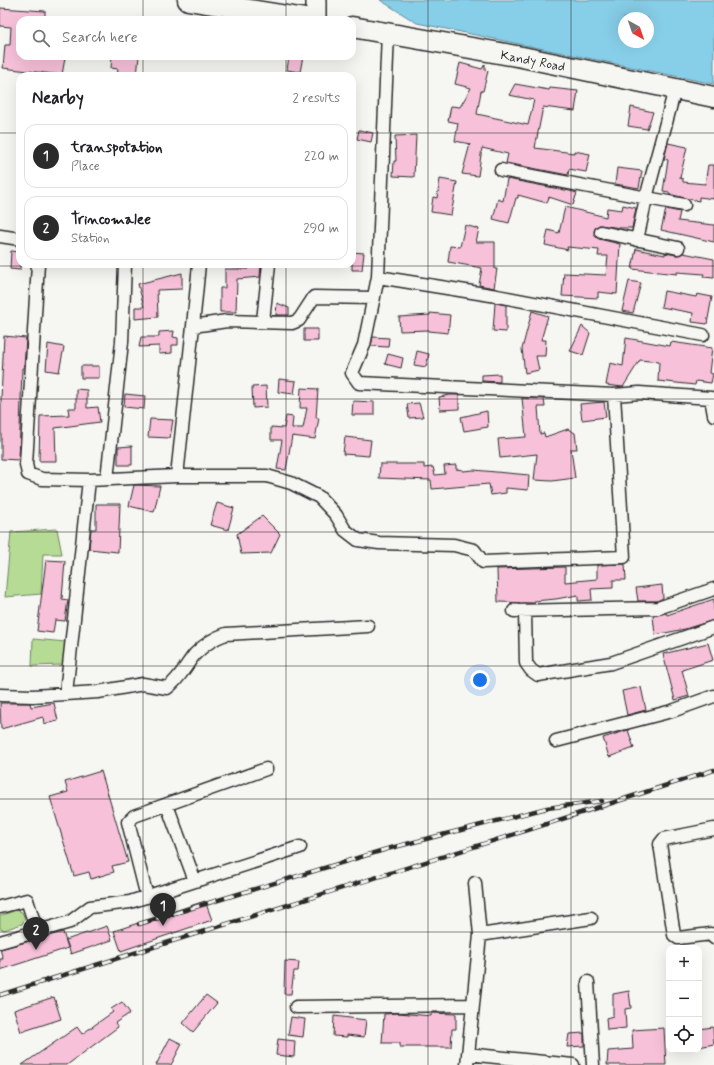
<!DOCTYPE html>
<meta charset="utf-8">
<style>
:root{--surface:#fff;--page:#f2f2f2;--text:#202124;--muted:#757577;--line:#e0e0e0;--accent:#2b2b2b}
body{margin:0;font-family:Mynerve,sans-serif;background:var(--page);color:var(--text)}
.controls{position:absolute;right:12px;bottom:12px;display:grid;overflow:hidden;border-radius:8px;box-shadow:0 4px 16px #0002}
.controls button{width:36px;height:36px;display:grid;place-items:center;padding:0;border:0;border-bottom:1px solid var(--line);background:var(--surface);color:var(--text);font:20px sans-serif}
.compass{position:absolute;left:618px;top:12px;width:36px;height:36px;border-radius:50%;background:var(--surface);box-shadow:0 4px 16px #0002;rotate:140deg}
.you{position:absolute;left:480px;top:680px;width:14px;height:14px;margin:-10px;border:3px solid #fff;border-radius:50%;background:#1a73e8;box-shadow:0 0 0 6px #1a73e833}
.badge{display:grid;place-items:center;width:26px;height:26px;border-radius:50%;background:var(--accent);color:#fff;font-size:13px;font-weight:700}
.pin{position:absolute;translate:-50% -33px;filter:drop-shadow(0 1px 2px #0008)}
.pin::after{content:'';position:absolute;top:21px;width:14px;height:12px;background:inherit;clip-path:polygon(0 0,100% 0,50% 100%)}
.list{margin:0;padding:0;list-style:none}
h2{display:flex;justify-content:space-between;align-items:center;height:52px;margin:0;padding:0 16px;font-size:17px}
h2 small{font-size:13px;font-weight:400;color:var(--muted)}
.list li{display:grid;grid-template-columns:26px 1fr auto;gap:12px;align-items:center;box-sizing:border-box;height:64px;margin:0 8px 8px;padding:0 8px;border:1px solid var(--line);border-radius:12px}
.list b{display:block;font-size:15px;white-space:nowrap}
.list p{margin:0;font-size:13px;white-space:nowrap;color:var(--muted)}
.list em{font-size:13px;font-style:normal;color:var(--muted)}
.icon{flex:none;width:22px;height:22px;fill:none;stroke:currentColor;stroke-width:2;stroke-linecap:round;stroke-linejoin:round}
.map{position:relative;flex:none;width:714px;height:1065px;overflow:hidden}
.search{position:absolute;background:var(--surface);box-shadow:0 4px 16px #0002;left:16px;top:16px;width:340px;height:44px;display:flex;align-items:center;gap:10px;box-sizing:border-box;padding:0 14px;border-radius:12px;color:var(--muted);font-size:15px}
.panel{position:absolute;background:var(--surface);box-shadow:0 4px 16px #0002;left:16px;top:72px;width:340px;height:196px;border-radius:12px}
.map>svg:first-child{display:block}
</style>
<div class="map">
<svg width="714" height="1065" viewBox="0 0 714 1065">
<rect width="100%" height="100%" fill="#f6f6f2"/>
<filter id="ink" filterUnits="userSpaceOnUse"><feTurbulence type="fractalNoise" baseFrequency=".025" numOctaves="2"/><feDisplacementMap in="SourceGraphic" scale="8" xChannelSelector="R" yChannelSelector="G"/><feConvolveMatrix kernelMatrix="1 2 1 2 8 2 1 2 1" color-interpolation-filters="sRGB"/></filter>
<g filter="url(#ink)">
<path fill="#b6db95" stroke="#708360" d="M 57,529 L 62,554 L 43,554 L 41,594 L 5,597 L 11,532 Z
M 33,639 L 66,642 L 64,665 L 32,666 Z
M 16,910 L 22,912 L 25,919 L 22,924 L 4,930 L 0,929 L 0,916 Z"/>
<path fill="#87cee8" stroke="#628d9c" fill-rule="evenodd" d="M 380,0 L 714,0 L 714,84 L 417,23 ZM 624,18 L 648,18 L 648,42 L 624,42 Z"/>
<path fill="#f7c1da" stroke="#2b2b2b" d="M 0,8 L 45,11 L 45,20 L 20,20 L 20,56 L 65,58 L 62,75 L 3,68 L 5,45 L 10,45 L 11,27 L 0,26 Z
M 112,56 L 139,56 L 137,76 L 117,76 L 118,69 L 111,68 Z
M 289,56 L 303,56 L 300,72 L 287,70 Z
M 460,63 L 482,69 L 485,64 L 485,70 L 488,71 L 483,91 L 481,91 L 477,114 L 528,125 L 534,100 L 509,95 L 515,84 L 549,90 L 550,88 L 578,91 L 575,111 L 543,107 L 535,148 L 574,153 L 574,151 L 590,154 L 586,172 L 569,169 L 568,175 L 506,163 L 508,154 L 482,148 L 478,176 L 462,174 L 470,144 L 455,141 L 458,123 L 448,121 L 451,106 L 460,107 L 471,88 L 455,84 Z
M 631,107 L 653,112 L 647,129 L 628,126 Z
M 359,130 L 373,133 L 371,142 L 357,139 Z
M 416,135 L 414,177 L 393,176 L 394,161 L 396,161 L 395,136 Z
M 668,143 L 687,147 L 680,178 L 683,179 L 683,182 L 705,184 L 708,165 L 714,165 L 714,199 L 699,197 L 699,201 L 689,199 L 669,194 L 669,192 L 663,191 L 668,160 L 664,159 Z
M 617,168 L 642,171 L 639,188 L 615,184 Z
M 440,179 L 457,182 L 451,215 L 431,212 L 433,197 L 437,198 Z
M 507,179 L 570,191 L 577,193 L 573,205 L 549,197 L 547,203 L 518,195 L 518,198 L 516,198 L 509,223 L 493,219 L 498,199 L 503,201 Z
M 623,205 L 636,208 L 632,228 L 621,228 L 599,225 L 594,231 L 596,237 L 599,239 L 620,244 L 617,294 L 598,292 L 598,298 L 562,296 L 564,273 L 606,275 L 608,256 L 598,256 L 599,250 L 567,247 L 568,250 L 545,245 L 548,230 L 559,233 L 565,207 L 606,217 L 607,208 L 622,210 Z
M 666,209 L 680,212 L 678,221 L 714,225 L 714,242 L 661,230 Z
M 465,225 L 479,229 L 476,242 L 495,242 L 495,269 L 497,269 L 494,288 L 479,285 L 482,268 L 448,262 L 450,246 L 460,247 Z
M 636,249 L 665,255 L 665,253 L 677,255 L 683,253 L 714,259 L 714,278 L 703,277 L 704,274 L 677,272 L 677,274 L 632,269 Z
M 11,251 L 20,252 L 20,270 L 10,269 Z
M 352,252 L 364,253 L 362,270 L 352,270 Z
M 253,264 L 261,264 L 260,277 L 237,279 L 236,312 L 220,312 L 220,288 L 225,288 L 225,269 L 248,269 L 247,265 Z
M 182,273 L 182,289 L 157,290 L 158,317 L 135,319 L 135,307 L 144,307 L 138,284 Z
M 629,281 L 641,283 L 633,313 L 622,311 Z
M 664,291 L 696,297 L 697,294 L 712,297 L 707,324 L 692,322 L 693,313 L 661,307 Z
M 277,303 L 289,308 L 289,315 L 276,315 Z
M 495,303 L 506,305 L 506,332 L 493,331 Z
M 532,311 L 548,316 L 541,340 L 546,340 L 545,356 L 536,356 L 539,370 L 525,373 L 522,349 Z
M 430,313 L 450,315 L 448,333 L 429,331 L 429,330 L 400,331 L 399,317 L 430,315 Z
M 582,326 L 590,333 L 583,355 L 570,351 Z
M 304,329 L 318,329 L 318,341 L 304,341 Z
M 174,331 L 173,337 L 178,338 L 178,345 L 172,345 L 172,353 L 159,354 L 159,346 L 139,347 L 141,337 L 159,337 L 159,332 Z
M 4,336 L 26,338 L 24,368 L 22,368 L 19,460 L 1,459 L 1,399 Z
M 373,337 L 389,338 L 388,347 L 371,346 Z
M 626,338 L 670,346 L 671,342 L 712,348 L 709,373 L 713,374 L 711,383 L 696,381 L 695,385 L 658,381 L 659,362 L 640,360 L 623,387 L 606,385 L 610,363 L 623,366 Z
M 48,344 L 64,347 L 59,372 L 46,370 Z
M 417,351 L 429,354 L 426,367 L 414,365 Z
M 388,354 L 403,358 L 401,368 L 385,364 Z
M 81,366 L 99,366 L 99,378 L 81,378 Z
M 500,374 L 500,382 L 482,381 L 482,375 Z
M 279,379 L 296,381 L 294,394 L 278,392 Z
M 266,386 L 267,407 L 253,408 L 252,387 Z
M 301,388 L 318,389 L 316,418 L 319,418 L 315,439 L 292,436 L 286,470 L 277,469 L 282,440 L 271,440 L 271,427 L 284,428 L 286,416 L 293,417 L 292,428 L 303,428 L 307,408 L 300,408 Z
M 76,389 L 87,390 L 87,408 L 98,407 L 100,422 L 55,428 L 56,461 L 39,461 L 40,416 L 69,415 L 68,408 L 76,408 Z
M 125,394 L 145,396 L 144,409 L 124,407 Z
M 450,395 L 459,395 L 459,409 L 440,410 L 439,397 Z
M 522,398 L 544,399 L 545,407 L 538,407 L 540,434 L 544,433 L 545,437 L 568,429 L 575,433 L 577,449 L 571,449 L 575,478 L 552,481 L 534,480 L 537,454 L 500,458 L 498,439 L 526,437 Z
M 353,401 L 374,402 L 374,415 L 352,415 Z
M 604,402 L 606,417 L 582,420 L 580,404 Z
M 419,403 L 423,417 L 409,418 L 407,404 Z
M 487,411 L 488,427 L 464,431 L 461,417 Z
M 150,419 L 173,420 L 170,438 L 148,437 Z
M 345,437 L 371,440 L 369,456 L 343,454 Z
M 132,446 L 132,465 L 118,465 L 118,447 Z
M 380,464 L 424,464 L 424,468 L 433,467 L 435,475 L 445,474 L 444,466 L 456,465 L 456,469 L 463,470 L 463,471 L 474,470 L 529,475 L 528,490 L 506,488 L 506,493 L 491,495 L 489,484 L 432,489 L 431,480 L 379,478 Z
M 134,485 L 160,486 L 154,512 L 129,506 Z
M 217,503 L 234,508 L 228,530 L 210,525 Z
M 96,504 L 120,504 L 118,552 L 89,549 L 91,529 L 96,529 Z
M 262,516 L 280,534 L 271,553 L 241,554 L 237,534 Z
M 46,560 L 65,561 L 62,599 L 68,600 L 65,621 L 55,620 L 53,633 L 37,631 Z
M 625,564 L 626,580 L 613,580 L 613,588 L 591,589 L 592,600 L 578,601 L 578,595 L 556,599 L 534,601 L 534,603 L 498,602 L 497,569 L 565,567 L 565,582 L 597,579 L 597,565 Z
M 662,585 L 663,598 L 657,601 L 638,601 L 636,588 Z
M 714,599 L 714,620 L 685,629 L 655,635 L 653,616 L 666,613 L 667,615 Z
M 708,643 L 713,660 L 682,670 L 689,696 L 675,700 L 663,654 Z
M 641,687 L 646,710 L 627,715 L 622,691 Z
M 0,703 L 30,703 L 31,707 L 54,703 L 58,721 L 44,724 L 43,717 L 1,729 Z
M 628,730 L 634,748 L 609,757 L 603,738 Z
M 101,771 L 128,862 L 112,866 L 114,872 L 91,879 L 89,872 L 74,876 L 50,797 L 68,792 L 65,782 Z
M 205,901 L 212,920 L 121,951 L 114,931 Z
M 107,926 L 112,940 L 71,954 L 66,940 Z
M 63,932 L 68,948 L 0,970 L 0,959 L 3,959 L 0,949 Z
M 285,961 L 299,962 L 298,971 L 294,971 L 291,994 L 284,994 Z
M 629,991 L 631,1008 L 625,1009 L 626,1028 L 607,1030 L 606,1018 L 613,1016 L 613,994 Z
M 206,995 L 217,1003 L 193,1032 L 183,1023 Z
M 54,997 L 61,1019 L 21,1032 L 14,1010 Z
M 122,1002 L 130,1013 L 115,1023 L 118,1027 L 67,1065 L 22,1065 L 77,1027 L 82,1034 L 113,1012 L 111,1009 Z
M 399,1013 L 431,1016 L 431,1013 L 456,1014 L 456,1029 L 452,1029 L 451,1047 L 400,1047 L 400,1043 L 382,1043 L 384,1014 Z
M 334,1016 L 366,1020 L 364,1037 L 347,1035 L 347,1037 L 333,1036 Z
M 291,1017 L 305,1019 L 303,1037 L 288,1035 Z
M 713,1027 L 714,1044 L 699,1047 L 699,1029 Z
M 664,1028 L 666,1065 L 607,1065 L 608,1051 L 633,1049 L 632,1030 Z
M 584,1033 L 584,1046 L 567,1047 L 569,1034 Z
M 170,1038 L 182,1044 L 171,1065 L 156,1065 Z
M 278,1039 L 295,1041 L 294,1057 L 276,1055 Z"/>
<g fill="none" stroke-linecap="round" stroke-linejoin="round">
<g stroke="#2b2b2b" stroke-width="15">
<path id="minor" d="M 388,33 L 378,277 L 364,345 L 352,373 L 359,383 L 614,395 L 639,393 L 711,398 L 714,415
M 501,170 L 684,205
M 601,232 L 678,248
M 0,236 L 20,239
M 637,240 L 646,198 L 675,89
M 38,264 L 26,464 L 28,474 L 42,479 L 89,480 L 66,693
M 378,277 L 497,296 L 703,335
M 263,321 L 269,264
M 193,326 L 199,264
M 177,476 L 193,326 L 227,321 L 292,323 L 299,320 L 314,297 L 374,298
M 107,479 L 122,342 L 125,264
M 89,480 L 177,476 L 267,476 L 291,483 L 319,497 L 336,515 L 345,530 L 358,540 L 379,543 L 454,545 L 474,550 L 483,562 L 624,557 L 614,395
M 514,611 L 658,608 L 714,589
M 525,611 L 526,663 L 531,670 L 538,675 L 611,663 L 714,627
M 0,695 L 33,696 L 98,692 L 143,684 L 167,688 C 180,679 185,666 195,654 C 204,645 214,638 226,634 L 368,626
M 556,741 L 672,711 L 714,696
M 167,805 L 195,881
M 714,829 L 664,839 L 660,844 L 674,935 L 678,938 L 711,934 L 714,938
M 147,897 L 128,822 L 134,816 L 266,769
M 0,907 L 27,900 L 37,931
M 480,935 L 591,918
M 0,942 L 70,922 L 90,907 L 130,902 L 300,847
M 588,982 L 593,1065
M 296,1007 L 473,1005
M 468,1054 L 573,1065
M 467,1065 L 480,935 L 475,883"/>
</g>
<g stroke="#2b2b2b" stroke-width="22">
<path id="primary" d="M 316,20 L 316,0"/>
</g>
<g stroke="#2b2b2b" stroke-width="23">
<path id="trunk" d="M 188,0 L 312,20
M 352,27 L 522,57 L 714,97"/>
</g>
<use href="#minor" stroke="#f6f6f2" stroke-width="12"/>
<use href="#primary" stroke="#f6f6f2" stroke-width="19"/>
<use href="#trunk" stroke="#f6f6f2" stroke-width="20"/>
<g stroke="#2b2b2b" stroke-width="4.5">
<path id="rail" d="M 139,924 L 387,849 L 547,808 L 602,801
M 0,995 L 531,829 L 714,770"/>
</g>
<use href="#rail" stroke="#f6f6f2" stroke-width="3" stroke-dasharray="9" stroke-linecap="butt"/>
</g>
</g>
<path fill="none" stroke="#2b2b2b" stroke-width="1" stroke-opacity="0.55" d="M 143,0 L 143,20M 286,0 L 286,20M 428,0 L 428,1065M 571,0 L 571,1065M 143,56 L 143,76M 286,56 L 286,76M 0,133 L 20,133M 352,133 L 714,133M 143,264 L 143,1065M 286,264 L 286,1065M 0,266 L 714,266M 0,399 L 714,399M 0,532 L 714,532M 0,666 L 714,666M 0,799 L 714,799M 0,932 L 714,932"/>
<g text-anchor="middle" stroke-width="3" stroke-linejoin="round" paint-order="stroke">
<g font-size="13" fill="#2b2b2b" stroke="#f6f6f2">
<text transform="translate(533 60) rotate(11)" y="5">Kandy Road</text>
</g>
</g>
</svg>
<div class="controls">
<button>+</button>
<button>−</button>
<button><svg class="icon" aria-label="locate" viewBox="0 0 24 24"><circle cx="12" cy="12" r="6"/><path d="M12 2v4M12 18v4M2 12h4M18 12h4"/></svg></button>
</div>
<svg class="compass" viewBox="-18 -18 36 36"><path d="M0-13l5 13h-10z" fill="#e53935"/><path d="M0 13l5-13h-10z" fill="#757577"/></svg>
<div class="you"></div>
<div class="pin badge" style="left:163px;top:926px">1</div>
<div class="pin badge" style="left:36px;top:950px">2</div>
<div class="search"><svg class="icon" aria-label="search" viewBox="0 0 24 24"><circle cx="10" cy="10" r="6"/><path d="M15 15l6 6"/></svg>Search here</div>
<section class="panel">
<h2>Nearby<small>2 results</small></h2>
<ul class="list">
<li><span class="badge">1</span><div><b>transpotation</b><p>Place</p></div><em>220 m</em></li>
<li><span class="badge">2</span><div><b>Trincomalee</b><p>Station</p></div><em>290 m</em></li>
</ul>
</section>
</div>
